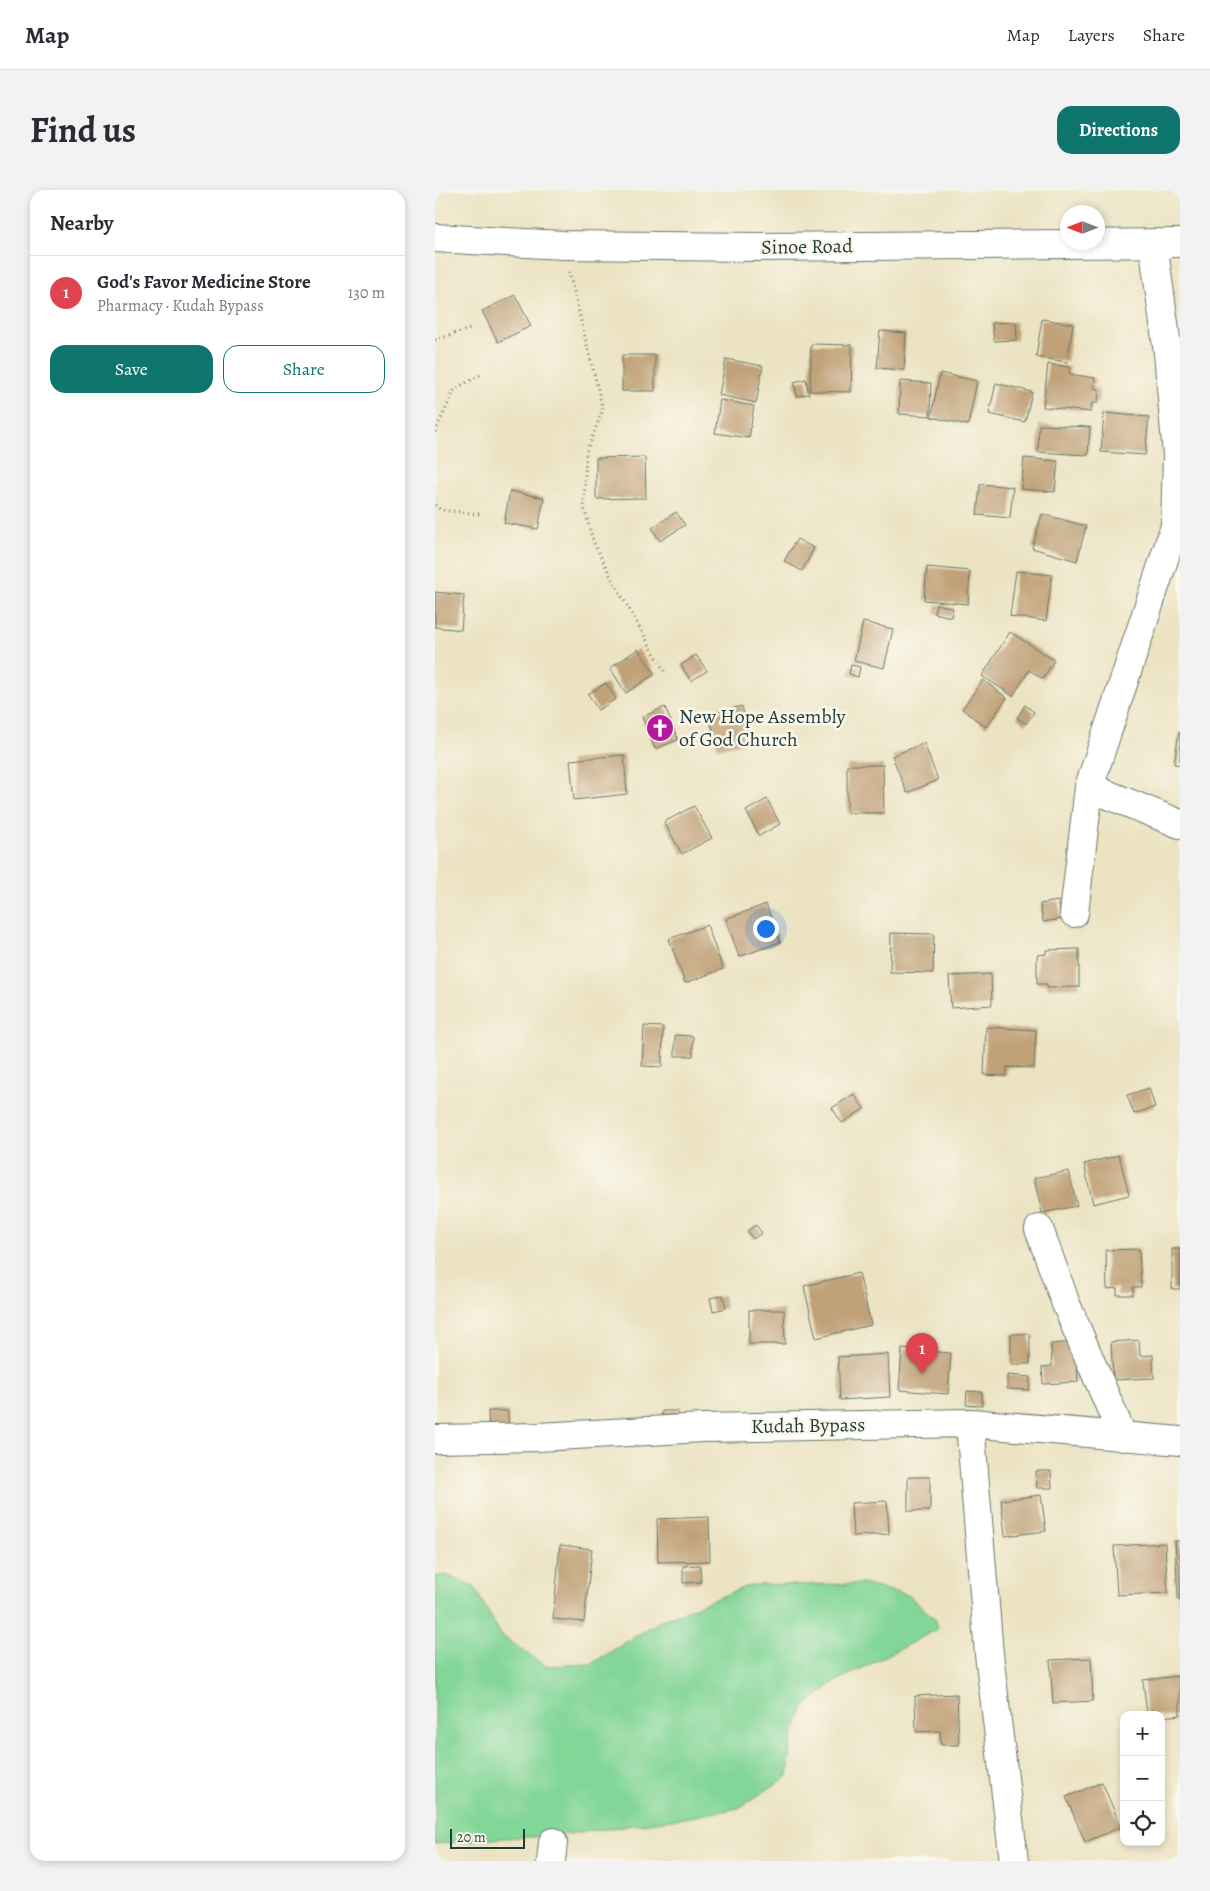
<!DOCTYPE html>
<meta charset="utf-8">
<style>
:root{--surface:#fff;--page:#f2f2f3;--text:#2b2b33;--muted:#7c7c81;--line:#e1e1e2;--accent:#0f766e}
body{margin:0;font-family:Alegreya,serif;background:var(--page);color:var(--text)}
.controls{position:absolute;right:15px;bottom:15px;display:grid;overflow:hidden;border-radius:10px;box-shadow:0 2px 8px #0003}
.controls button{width:45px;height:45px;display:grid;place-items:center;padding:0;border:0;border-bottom:1px solid var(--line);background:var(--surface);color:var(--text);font:25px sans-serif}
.compass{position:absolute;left:625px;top:15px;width:45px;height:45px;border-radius:50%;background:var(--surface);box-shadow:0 2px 8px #0003;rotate:270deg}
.scale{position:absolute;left:15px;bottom:12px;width:75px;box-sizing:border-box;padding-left:5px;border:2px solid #1f3d34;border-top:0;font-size:14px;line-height:18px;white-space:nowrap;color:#1f3d34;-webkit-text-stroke:4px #fbf7ec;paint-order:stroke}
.you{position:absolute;left:330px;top:738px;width:18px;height:18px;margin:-12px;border:4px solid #fff;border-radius:50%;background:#1a73e8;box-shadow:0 0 0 8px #1a73e833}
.badge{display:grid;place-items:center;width:32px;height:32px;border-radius:50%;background:var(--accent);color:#fff;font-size:16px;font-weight:700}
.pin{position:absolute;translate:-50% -41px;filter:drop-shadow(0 1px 2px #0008)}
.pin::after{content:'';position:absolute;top:26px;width:18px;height:15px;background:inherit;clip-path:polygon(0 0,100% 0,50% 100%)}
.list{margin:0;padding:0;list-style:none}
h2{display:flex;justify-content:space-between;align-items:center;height:65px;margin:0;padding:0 20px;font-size:21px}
h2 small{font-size:16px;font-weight:400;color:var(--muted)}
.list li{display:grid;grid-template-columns:32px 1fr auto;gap:15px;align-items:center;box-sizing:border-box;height:75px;padding:0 20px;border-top:1px solid var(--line)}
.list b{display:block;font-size:19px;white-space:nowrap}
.list p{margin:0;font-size:16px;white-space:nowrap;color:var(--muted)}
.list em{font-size:16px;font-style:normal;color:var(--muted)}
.actions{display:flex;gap:10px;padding:15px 20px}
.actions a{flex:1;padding:11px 0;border:1px solid var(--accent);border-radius:15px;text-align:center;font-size:18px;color:var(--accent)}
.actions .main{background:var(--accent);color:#fff}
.icon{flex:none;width:28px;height:28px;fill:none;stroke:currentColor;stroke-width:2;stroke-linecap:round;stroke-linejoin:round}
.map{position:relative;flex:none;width:745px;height:1671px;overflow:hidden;border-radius:15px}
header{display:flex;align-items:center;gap:30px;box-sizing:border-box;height:70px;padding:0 25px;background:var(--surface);border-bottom:1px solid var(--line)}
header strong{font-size:24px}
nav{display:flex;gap:28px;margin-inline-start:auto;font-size:18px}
.intro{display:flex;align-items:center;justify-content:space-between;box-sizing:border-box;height:120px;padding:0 30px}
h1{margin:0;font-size:35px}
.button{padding:12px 22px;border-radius:15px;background:var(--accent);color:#fff;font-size:18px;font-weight:700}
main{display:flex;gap:30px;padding:0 30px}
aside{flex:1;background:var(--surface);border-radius:15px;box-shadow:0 2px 8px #0003}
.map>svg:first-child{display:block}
</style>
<header>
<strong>Map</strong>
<nav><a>Map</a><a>Layers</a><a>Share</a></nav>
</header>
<div class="intro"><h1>Find us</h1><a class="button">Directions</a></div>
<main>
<aside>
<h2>Nearby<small></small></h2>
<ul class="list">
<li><span class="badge" style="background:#e0444e">1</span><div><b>God's Favor Medicine Store</b><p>Pharmacy · Kudah Bypass</p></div><em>130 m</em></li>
</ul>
<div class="actions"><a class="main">Save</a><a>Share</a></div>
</aside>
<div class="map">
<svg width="745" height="1671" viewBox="0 0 745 1671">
<rect width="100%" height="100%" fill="#fbf7ec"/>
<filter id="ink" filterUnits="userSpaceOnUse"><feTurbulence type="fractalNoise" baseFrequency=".02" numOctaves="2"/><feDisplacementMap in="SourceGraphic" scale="10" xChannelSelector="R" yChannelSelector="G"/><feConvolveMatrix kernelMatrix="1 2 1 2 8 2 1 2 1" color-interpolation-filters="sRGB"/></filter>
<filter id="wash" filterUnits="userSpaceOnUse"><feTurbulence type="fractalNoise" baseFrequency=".0096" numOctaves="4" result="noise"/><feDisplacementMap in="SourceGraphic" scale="20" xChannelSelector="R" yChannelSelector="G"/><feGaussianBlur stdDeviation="1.12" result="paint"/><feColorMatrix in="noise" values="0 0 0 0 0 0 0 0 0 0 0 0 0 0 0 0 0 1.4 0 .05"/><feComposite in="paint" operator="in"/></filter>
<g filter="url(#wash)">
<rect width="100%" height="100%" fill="#ebe3c2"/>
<path fill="#82d697" stroke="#508a66" d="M 12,1385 L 39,1397 L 66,1445 L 110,1476 L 156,1474 L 227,1430 L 315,1395 L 427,1394 L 473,1405 L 499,1428 L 503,1439 L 398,1493 L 369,1517 L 357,1550 L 353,1586 L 304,1618 L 243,1629 L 118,1646 L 68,1648 L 0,1654 L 0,1387 Z"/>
<g id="blocks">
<path fill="#c0a178" d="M 80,105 L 96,136 L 63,152 L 47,121 Z
M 607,129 L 638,134 L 632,172 L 601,167 Z
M 581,132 L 582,150 L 559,151 L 557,133 Z
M 445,141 L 471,143 L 469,180 L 442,178 Z
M 376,154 L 417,155 L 416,202 L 375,201 Z
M 187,165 L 220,165 L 220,201 L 187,201 Z
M 291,169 L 328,176 L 321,213 L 284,205 Z
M 613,174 L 635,177 L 634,184 L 660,188 L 659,198 L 664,199 L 663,213 L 657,213 L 656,222 L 608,217 Z
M 505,183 L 542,191 L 533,235 L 496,227 Z
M 371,189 L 374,204 L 362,206 L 359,192 Z
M 465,191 L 496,193 L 495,226 L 464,224 Z
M 561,193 L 597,202 L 590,232 L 554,224 Z
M 285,210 L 319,216 L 314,248 L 280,243 Z
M 669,223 L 714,227 L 710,265 L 666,262 Z
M 604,235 L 655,237 L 653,265 L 603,262 Z
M 210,267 L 211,308 L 161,309 L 161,268 Z
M 589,268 L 623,271 L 620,302 L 586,299 Z
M 545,294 L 578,297 L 575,328 L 542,325 Z
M 75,301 L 109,308 L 103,339 L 69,333 Z
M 241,322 L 250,335 L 225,351 L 217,338 Z
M 607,324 L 651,336 L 642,371 L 597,358 Z
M 362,349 L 379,358 L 367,381 L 349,371 Z
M 492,377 L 535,381 L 533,414 L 489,410 Z
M 581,381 L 617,385 L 611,431 L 575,426 Z
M 0,402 L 29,405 L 26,440 L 0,437 Z
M 501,414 L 518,418 L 516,427 L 499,423 Z
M 428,432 L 458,439 L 449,478 L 419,471 Z
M 575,442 L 619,470 L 608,489 L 594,480 L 578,506 L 547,486 Z
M 203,459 L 220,484 L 191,503 L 175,478 Z
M 261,465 L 272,481 L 256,491 L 246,475 Z
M 416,475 L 425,477 L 423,487 L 414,484 Z
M 548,490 L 572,508 L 551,537 L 527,519 Z
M 171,493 L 181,509 L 163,520 L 153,504 Z
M 590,515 L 599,522 L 591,534 L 582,528 Z
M 307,516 L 315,551 L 283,559 L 274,524 Z
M 230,517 L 243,550 L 220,559 L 207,527 Z
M 744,542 L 745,542 L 745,575 L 739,574 Z
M 489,553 L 503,590 L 472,603 L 457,566 Z
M 189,565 L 192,604 L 139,610 L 135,570 Z
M 412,575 L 448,575 L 449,623 L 412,623 Z
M 332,609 L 345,634 L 324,646 L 311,621 Z
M 259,616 L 277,648 L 247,664 L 229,632 Z
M 623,711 L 627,729 L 608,732 L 605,714 Z
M 331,714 L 345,752 L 304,767 L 291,729 Z
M 272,735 L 288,779 L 250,793 L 234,749 Z
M 456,743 L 499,744 L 498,783 L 455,782 Z
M 644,759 L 644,797 L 612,798 L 612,794 L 602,794 L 602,765 L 611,764 L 611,760 Z
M 556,784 L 557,815 L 516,818 L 514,786 Z
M 209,836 L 228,837 L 227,877 L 207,876 Z
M 551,837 L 601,840 L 599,878 L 572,877 L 571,886 L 549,885 Z
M 240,845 L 258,846 L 258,866 L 240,866 Z
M 714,898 L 720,917 L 699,924 L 692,905 Z
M 419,904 L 429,919 L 407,933 L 397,918 Z
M 684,965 L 694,1005 L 658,1014 L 649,974 Z
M 634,981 L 642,1016 L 607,1023 L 599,988 Z
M 321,1035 L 327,1043 L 318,1049 L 312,1041 Z
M 704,1059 L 706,1097 L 698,1097 L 698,1105 L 682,1105 L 682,1098 L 672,1099 L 671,1060 Z
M 737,1059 L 745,1059 L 745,1099 L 737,1099 Z
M 424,1083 L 436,1135 L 381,1148 L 369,1096 Z
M 288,1105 L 291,1118 L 278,1121 L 275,1108 Z
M 314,1120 L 349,1120 L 350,1154 L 314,1154 Z
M 576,1144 L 595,1144 L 595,1174 L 576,1174 Z
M 704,1150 L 705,1166 L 718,1165 L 719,1188 L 678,1190 L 676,1152 Z
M 641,1152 L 643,1192 L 608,1194 L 607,1177 L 617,1176 L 616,1154 Z
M 467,1159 L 516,1163 L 513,1204 L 464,1200 Z
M 453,1164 L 455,1207 L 405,1210 L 403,1167 Z
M 572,1185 L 595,1187 L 594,1200 L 572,1199 Z
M 532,1201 L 547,1202 L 547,1216 L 531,1215 Z
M 53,1221 L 73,1221 L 74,1244 L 54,1245 Z
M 227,1221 L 243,1221 L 242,1234 L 227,1234 Z
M 601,1281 L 616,1281 L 617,1298 L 602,1298 Z
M 473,1287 L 495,1287 L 495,1321 L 473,1321 Z
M 606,1305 L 611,1341 L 570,1346 L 566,1310 Z
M 452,1311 L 454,1344 L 418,1346 L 416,1313 Z
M 274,1327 L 275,1371 L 223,1372 L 222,1329 Z
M 740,1351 L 745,1351 L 745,1410 L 743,1410 Z
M 730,1353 L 733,1403 L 682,1405 L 679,1356 Z
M 125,1355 L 157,1359 L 149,1432 L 118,1429 Z
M 265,1375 L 266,1392 L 248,1393 L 248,1376 Z
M 656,1468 L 658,1511 L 618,1513 L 615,1470 Z
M 745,1486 L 745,1525 L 726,1527 L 726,1525 L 712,1525 L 708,1490 Z
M 522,1504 L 524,1555 L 506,1555 L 505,1541 L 481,1542 L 480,1506 Z
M 667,1592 L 686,1637 L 650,1652 L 631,1607 Z"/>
</g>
</g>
<g filter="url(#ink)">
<use href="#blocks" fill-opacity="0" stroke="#676" stroke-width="1"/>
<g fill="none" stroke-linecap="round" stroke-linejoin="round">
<g stroke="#676" stroke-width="30">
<path id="minor" d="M 654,597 L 745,634
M 639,723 L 654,597 L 740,336 L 742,265 L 733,163 L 718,53
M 604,1039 L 631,1114 L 688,1247
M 535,1233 L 554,1464 L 579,1671
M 0,1249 L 103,1247 L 268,1238 L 535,1233 L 745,1251
M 116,1671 L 118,1652"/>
</g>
<g stroke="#676" stroke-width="30">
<path id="highway" d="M 0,48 L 128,55 L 323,57 L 745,53"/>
</g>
<path stroke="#676" stroke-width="3" stroke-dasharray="1 4" stroke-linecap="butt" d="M 134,82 L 168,220 L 151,262 L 149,317 L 158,351 L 177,389 L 231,484
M 0,150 L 38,138
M 0,242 L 20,199 L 47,184
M 0,315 L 6,320 L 45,324"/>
<use href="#minor" stroke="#fff" stroke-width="28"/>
<use href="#highway" stroke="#fff" stroke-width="28"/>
</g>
</g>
<defs>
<g id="church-disc" transform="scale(1.4375)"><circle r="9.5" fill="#b5179e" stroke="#fbf7ec"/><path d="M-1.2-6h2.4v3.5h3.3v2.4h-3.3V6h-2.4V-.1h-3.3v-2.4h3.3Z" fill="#fff"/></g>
</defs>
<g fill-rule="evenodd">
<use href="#church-disc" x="225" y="538"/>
</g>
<g text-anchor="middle" stroke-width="5" stroke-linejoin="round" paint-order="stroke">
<g font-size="20" fill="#1f3d34" stroke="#fbf7ec">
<text transform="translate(372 56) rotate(-1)" y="7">Sinoe Road</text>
<text transform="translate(373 1235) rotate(-1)" y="7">Kudah Bypass</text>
</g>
<g font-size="20" fill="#1f3d34" stroke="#fbf7ec" text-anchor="start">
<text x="244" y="533">New Hope Assembly<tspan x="244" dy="23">of God Church</tspan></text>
</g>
</g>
</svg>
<div class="controls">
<button>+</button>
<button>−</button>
<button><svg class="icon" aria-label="locate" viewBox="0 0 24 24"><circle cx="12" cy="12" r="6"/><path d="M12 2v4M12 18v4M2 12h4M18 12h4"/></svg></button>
</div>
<svg class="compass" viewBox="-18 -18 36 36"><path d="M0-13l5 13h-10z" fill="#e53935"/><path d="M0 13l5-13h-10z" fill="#7c7c81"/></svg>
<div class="scale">20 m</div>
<div class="you"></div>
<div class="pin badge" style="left:487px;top:1184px;background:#e0444e">1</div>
</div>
</main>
